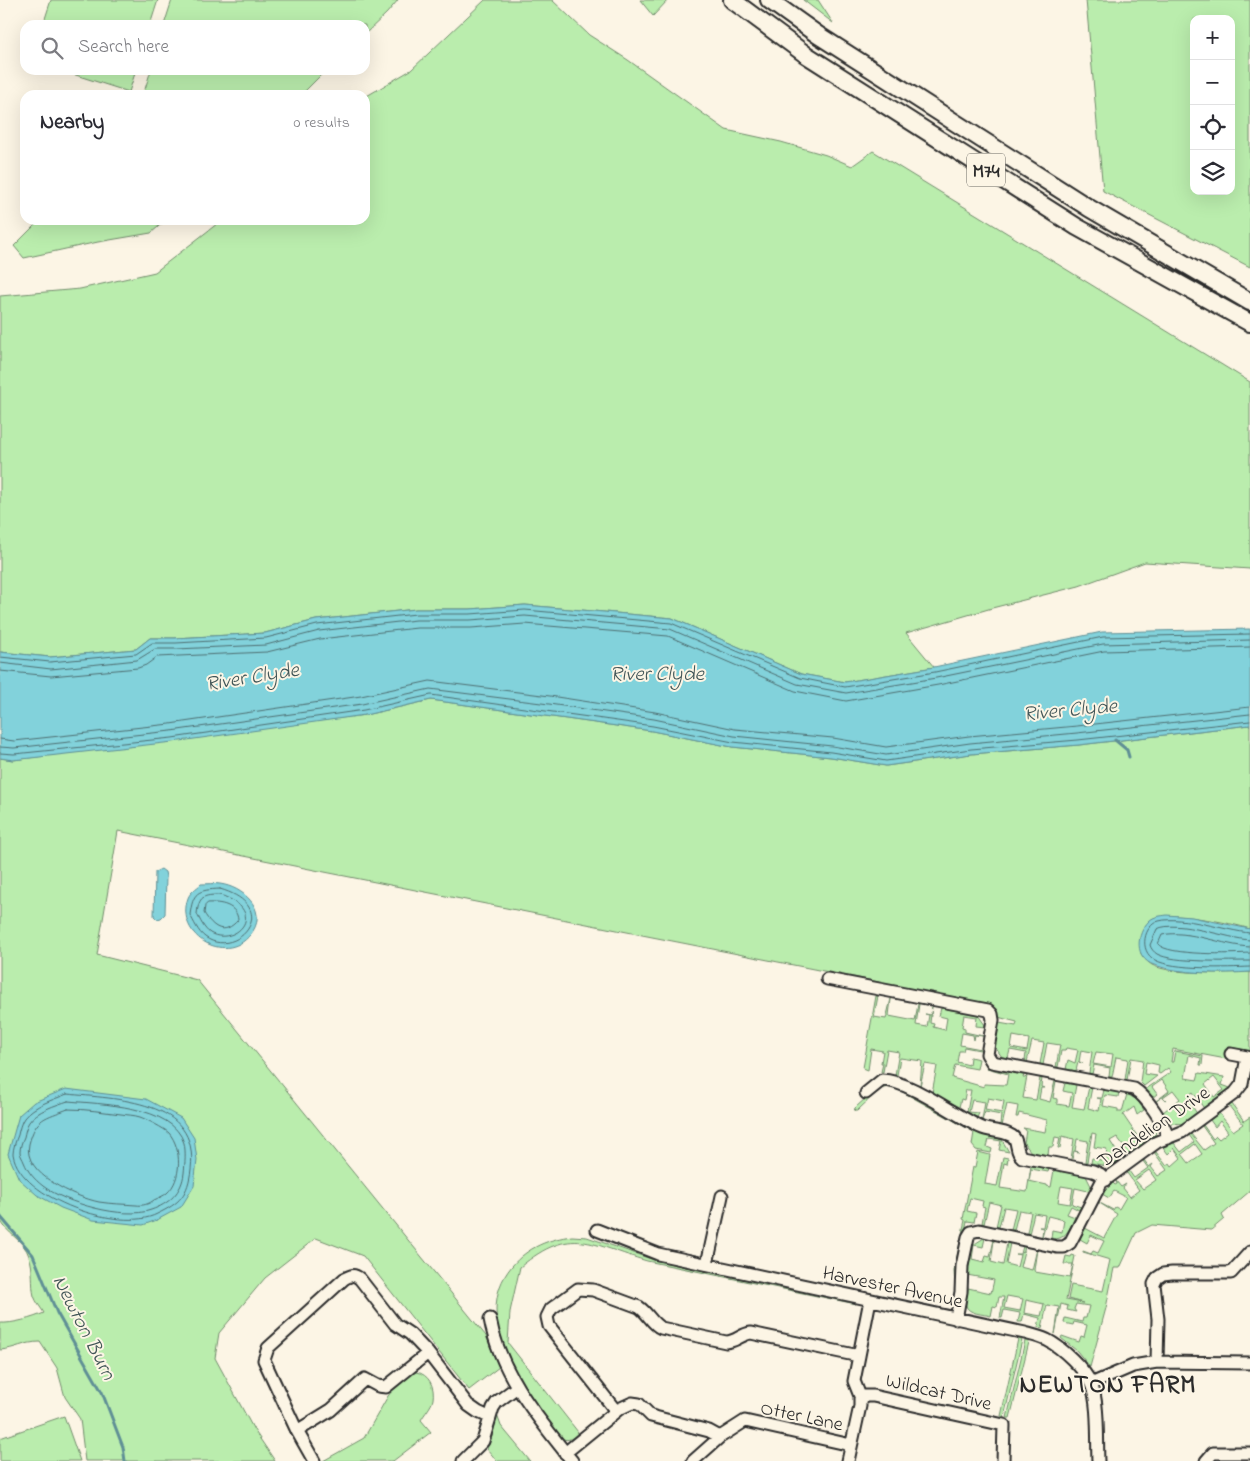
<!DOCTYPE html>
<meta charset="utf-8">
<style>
:root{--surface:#fff;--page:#f7f7f7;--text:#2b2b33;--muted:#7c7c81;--line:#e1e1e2}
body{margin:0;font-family:"Indie Flower",sans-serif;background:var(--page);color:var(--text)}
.controls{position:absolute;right:15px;top:15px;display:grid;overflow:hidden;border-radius:10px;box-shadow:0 5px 20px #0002}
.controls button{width:45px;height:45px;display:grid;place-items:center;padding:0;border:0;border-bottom:1px solid var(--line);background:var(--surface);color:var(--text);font:25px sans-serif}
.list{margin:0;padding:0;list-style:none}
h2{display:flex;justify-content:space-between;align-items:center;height:65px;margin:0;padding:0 20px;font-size:21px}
h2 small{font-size:16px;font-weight:400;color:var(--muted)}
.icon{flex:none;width:28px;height:28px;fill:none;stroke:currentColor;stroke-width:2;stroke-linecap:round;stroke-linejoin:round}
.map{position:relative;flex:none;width:1250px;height:1461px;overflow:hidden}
.search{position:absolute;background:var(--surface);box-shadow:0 5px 20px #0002;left:20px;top:20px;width:350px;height:55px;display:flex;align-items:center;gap:12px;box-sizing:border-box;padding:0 18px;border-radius:15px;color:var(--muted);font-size:19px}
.panel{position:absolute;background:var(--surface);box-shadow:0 5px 20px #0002;left:20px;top:90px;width:350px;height:135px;border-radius:15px}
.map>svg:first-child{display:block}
</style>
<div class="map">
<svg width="1250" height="1461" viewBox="0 0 1250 1461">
<rect width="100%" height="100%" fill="#fcf5e5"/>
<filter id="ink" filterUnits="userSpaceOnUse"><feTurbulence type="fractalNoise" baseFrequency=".02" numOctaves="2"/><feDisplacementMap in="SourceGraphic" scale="10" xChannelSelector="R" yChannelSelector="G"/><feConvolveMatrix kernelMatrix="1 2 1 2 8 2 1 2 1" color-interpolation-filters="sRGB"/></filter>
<g filter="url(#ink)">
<path fill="#baedad" stroke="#728c6c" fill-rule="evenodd" d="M 51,0 L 158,0 L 150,25 L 43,25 Z
M 172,0 L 398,0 L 387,13 L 365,34 L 365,25 L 164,25 Z
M 485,0 L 552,0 L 589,35 L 628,60 L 726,130 L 781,142 L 826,155 L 852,166 L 873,151 L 1250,382 L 1250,569 L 1145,562 L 1079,586 L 992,608 L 906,633 L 934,667 L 845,682 L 801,674 L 672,618 L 525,605 L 470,609 L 416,609 L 316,620 L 265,633 L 175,638 L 150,638 L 136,649 L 50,657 L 0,652 L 0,296 L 80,289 L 155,272 L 222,220 L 365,220 L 365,97 L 411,70 Z
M 640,0 L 668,0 L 653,16 Z
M 803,0 L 818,0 L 833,23 Z
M 1086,0 L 1250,0 L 1250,267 L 1103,191 ZM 1194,19 L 1231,19 L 1231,191 L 1194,191 Z
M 60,70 L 136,70 L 129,92 Z
M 151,70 L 326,70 L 301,95 L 141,95 L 145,89 Z
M 40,220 L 166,220 L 151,233 L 98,242 L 24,258 L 14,246 Z
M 431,700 L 652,731 L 732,747 L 831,757 L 886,766 L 971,754 L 1079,745 L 1250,725 L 1250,929 C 1233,923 1166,910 1152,919 C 1141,926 1142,943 1141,954 C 1144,957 1148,963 1152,965 C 1171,975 1228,973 1250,972 L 1250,1051 L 1229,1047 L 1226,1059 L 1173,1049 L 1171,1062 L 1173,1062 L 1175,1051 L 1203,1056 L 1202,1065 L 1200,1065 L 1201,1058 L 1189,1055 L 1185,1078 L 1197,1080 L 1199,1073 L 1224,1077 L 1222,1085 L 1233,1089 L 1205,1110 L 1193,1092 L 1189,1095 L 1195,1103 L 1192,1106 L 1198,1115 L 1183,1126 L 1182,1124 L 1171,1123 L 1163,1112 L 1180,1099 L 1173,1090 L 1163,1097 L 1166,1100 L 1162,1097 L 1155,1102 L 1169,1091 L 1162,1080 L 1152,1087 L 1157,1094 L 1152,1098 L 1146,1089 L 1171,1072 L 1168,1068 L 1160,1074 L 1158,1073 L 1159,1065 L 1146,1062 L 1144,1074 L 1157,1076 L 1144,1086 L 1140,1082 L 1143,1060 L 1131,1058 L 1127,1080 L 1125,1080 L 1128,1059 L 1116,1057 L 1112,1077 L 1109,1077 L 1110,1068 L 1094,1065 L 1092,1074 L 1089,1073 L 1092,1052 L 1081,1050 L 1079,1062 L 1083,1063 L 1078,1062 L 1076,1071 L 1066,1069 L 1068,1060 L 1075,1063 L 1078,1050 L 1066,1048 L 1065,1051 L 1061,1051 L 1058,1067 L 1056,1067 L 1060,1045 L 1047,1043 L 1043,1065 L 1040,1064 L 1044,1043 L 1032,1041 L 1027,1062 L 1025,1061 L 1026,1053 L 1010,1050 L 1008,1058 L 1002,1057 L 995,1047 L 999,1023 L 1016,1026 L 1017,1022 L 879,986 L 879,982 L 118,831 L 97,955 L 197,980 L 486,1336 L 499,1367 L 469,1390 L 363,1256 L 316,1238 L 265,1278 L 219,1333 L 215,1358 L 254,1430 L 275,1461 L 85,1461 L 80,1419 L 65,1397 L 57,1368 L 40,1342 C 24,1342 15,1349 0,1350 L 0,1323 C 12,1324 33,1318 44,1313 C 41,1308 36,1302 34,1296 C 31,1284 34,1269 29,1256 C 24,1240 6,1234 0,1219 L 0,758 L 13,760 L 365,715 ZM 1013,1036 L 1029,1039 L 1027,1051 L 1011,1048 ZM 1096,1052 L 1113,1054 L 1111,1067 L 1093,1064 ZM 1214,1077 L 1224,1090 L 1214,1097 L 1205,1084 Z
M 876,996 L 878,996 L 874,1017 L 886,1019 L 891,999 L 889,1016 L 915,1021 L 918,1004 L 919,1004 L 916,1025 L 927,1027 L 929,1015 L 925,1014 L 931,1015 L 932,1006 L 930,1023 L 934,1024 L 933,1027 L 945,1030 L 947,1018 L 939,1016 L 941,1008 L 978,1015 L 985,1025 L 985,1027 L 976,1026 L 977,1017 L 964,1015 L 962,1027 L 965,1028 L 965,1032 L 983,1036 L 975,1035 L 974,1040 L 973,1035 L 962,1033 L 960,1045 L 981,1049 L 980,1050 L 964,1047 L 963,1051 L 959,1051 L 957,1062 L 969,1065 L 970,1057 L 979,1059 L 977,1069 L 955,1065 L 952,1078 L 984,1087 L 984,1084 L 1006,1085 L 1008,1074 L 987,1068 L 1024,1075 L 1023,1078 L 1025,1078 L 1027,1076 L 1023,1098 L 1036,1100 L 1040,1078 L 1042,1078 L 1041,1087 L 1045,1088 L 1041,1088 L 1039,1099 L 1050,1102 L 1055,1081 L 1056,1081 L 1053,1098 L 1057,1099 L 1057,1104 L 1069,1106 L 1072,1093 L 1063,1091 L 1065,1083 L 1076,1085 L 1072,1107 L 1084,1109 L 1089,1087 L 1092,1087 L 1088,1108 L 1099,1111 L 1101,1099 L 1097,1098 L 1102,1098 L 1104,1090 L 1119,1092 L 1118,1097 L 1105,1095 L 1103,1106 L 1118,1109 L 1118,1112 L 1122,1112 L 1127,1094 L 1137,1100 L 1144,1110 L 1137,1115 L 1134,1107 L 1123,1115 L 1142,1143 L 1153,1135 L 1146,1129 L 1154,1123 L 1156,1126 L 1155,1135 L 1127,1156 L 1122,1148 L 1124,1146 L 1117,1137 L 1110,1141 L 1117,1152 L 1115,1154 L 1120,1161 L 1112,1167 L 1091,1163 L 1092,1158 L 1105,1161 L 1107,1149 L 1094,1147 L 1096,1134 L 1092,1133 L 1087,1162 L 1085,1162 L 1088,1141 L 1077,1139 L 1075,1151 L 1079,1152 L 1074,1151 L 1072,1159 L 1071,1159 L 1074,1139 L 1062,1136 L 1060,1148 L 1058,1148 L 1060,1138 L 1055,1137 L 1053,1147 L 1049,1147 L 1048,1155 L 1031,1152 L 1024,1143 L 1026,1130 L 1023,1128 L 1045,1132 L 1047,1120 L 1019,1113 L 1018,1117 L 1016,1117 L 1018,1106 L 1007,1104 L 1002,1126 L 1000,1125 L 1001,1115 L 985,1112 L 982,1120 L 985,1102 L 972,1100 L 969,1112 L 979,1113 L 977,1118 L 967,1112 L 971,1090 L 966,1090 L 964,1100 L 961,1099 L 959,1107 L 932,1093 L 937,1066 L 925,1064 L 920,1086 L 922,1061 L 900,1058 L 897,1075 L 895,1075 L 899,1052 L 887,1050 L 883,1072 L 881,1072 L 883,1063 L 881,1063 L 883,1051 L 871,1049 L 868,1070 L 863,1068 ZM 988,1098 L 1004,1101 L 1002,1113 L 985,1110 Z
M 888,1084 L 902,1088 L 977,1130 L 976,1132 L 978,1134 L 980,1131 L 999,1136 L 999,1139 L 1002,1140 L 1009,1152 L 999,1150 L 1001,1141 L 989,1139 L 987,1147 L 992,1149 L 991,1153 L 976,1150 L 972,1145 L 974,1132 L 901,1091 L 888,1087 L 880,1089 L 857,1111 L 854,1111 L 855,1108 L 878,1087 Z
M 1232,1104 L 1244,1121 L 1250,1117 L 1250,1191 L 1222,1215 L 1224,1219 L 1211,1230 L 1152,1225 L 1136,1233 L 1120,1268 L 1114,1268 L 1106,1308 L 1090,1367 L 1077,1351 L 1061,1338 L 1062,1336 L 1079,1342 L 1081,1336 L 1084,1337 L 1087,1325 L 1074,1322 L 1073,1325 L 1064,1323 L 1065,1318 L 1082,1322 L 1083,1318 L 1086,1318 L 1089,1306 L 1076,1304 L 1074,1309 L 1076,1312 L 1067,1310 L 1068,1306 L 1061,1304 L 1055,1334 L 1059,1307 L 1047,1305 L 1042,1328 L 1038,1327 L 1040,1318 L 1024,1314 L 1022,1322 L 1018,1322 L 1020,1313 L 1004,1310 L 1002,1318 L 1000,1318 L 1004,1297 L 999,1297 L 997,1307 L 993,1306 L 991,1316 C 984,1314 967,1314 966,1305 C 966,1299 968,1293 968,1288 L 991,1293 L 994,1280 L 967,1275 L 973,1245 L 984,1238 L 985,1238 L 983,1247 L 974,1245 L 972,1259 L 984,1262 L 986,1256 L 990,1257 L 994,1240 L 991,1262 L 1003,1265 L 1007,1243 L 1010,1243 L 1006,1264 L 1017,1267 L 1020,1255 L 1016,1254 L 1021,1254 L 1023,1246 L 1025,1247 L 1020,1267 L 1032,1270 L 1037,1249 L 1034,1270 L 1035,1272 L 1070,1278 L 1073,1264 L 1064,1264 L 1066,1256 L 1071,1257 L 1072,1255 L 1075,1256 L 1066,1300 L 1083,1303 L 1068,1299 L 1071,1285 L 1103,1291 L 1110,1260 L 1083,1252 L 1083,1251 L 1091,1254 L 1093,1251 L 1098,1253 L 1104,1241 L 1091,1235 L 1087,1243 L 1080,1239 L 1085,1228 L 1104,1238 L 1117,1214 L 1098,1202 L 1113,1210 L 1115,1207 L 1119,1209 L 1126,1197 L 1114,1191 L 1109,1198 L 1102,1194 L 1113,1183 L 1115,1185 L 1117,1184 L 1116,1181 L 1121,1187 L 1126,1184 L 1123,1188 L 1130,1197 L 1139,1190 L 1127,1173 L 1129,1171 L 1134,1178 L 1148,1168 L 1143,1161 L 1144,1160 L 1149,1167 L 1153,1164 L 1151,1167 L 1158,1176 L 1167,1170 L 1154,1152 L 1156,1152 L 1166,1165 L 1170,1163 L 1172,1166 L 1181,1158 L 1174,1148 L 1168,1154 L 1163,1147 L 1174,1143 L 1181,1152 L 1194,1142 L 1189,1135 L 1191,1134 L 1204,1150 L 1214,1143 L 1202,1126 L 1203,1125 L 1213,1139 L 1216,1136 L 1219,1139 L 1228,1132 L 1220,1121 L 1215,1127 L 1210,1120 L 1219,1113 L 1233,1131 L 1243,1124 L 1229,1106 ZM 1195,1144 L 1202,1154 L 1189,1163 L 1182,1154 ZM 1149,1170 L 1156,1180 L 1143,1189 L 1135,1180 ZM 1007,1296 L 1023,1299 L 1020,1311 L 1004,1308 ZM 1026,1300 L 1044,1304 L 1041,1316 L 1024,1313 Z
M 978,1152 L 990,1155 L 985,1184 L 997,1186 L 1003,1157 L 1008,1158 L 1007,1164 L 1004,1163 L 1000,1188 L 1027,1192 L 1031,1166 L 1049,1169 L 1048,1172 L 1031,1169 L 1029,1181 L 1047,1185 L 1047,1186 L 1051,1187 L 1054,1170 L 1086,1176 L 1091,1186 L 1088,1191 L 1075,1188 L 1072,1204 L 1081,1207 L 1079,1210 L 1071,1206 L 1067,1214 L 1075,1217 C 1070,1228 1065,1242 1051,1238 L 1052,1230 L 1062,1232 L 1064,1220 L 1048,1216 L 1042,1236 L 1043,1228 L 1039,1227 L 1043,1227 L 1045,1215 L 1034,1213 L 1029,1234 L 1027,1233 L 1031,1212 L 1019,1210 L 1014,1230 L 1011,1230 L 1016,1209 L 1004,1207 L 999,1227 L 996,1227 L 1001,1205 L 989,1202 L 984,1224 L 982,1223 L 985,1207 L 982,1206 L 983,1201 L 970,1198 L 967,1211 L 976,1213 L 974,1222 L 967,1221 L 957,1271 L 956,1300 L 953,1299 L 955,1288 L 954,1270 L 965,1220 L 963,1219 L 973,1167 L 975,1167 ZM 1061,1186 L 1073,1188 L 1070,1204 L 1058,1202 Z
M 572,1236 L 587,1237 L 654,1260 L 825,1296 L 850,1301 L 856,1304 L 647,1261 C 591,1245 572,1224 520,1267 L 510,1312 L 508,1343 L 578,1432 C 574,1438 568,1442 561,1438 C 528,1394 467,1320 512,1266 C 528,1247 549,1239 572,1236 Z
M 1018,1339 L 1022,1340 L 1004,1417 L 1001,1416 Z
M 1025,1341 L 1029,1342 L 1010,1418 L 1007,1418 Z
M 416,1372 C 429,1374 435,1387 433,1399 C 432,1406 424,1414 421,1420 L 431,1432 L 393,1461 L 323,1461 L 364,1438 L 388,1396 L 398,1383 L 409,1374 Z
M 497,1415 L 501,1426 L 530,1461 L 497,1461 L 487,1449 L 493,1434 Z
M 64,1416 L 80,1461 L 0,1461 L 0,1438 Z"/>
<path fill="#82d2db" stroke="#5f8f95" d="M 525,605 L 672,618 L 801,674 L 845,682 L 934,667 L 1102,632 L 1250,629 L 1250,725 L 1079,745 L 971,754 L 886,766 L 831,757 L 732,747 L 652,731 L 431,700 L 365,715 L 173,742 L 13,760 L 0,758 L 0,652 L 50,657 L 136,649 L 150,638 L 175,638 L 265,633 L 316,620 L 416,609 L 470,609 Z
M 161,869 L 165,872 L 166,877 L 165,914 L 161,918 L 157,919 L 154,916 L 155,872 Z
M 201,884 C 207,884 214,883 220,884 C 243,887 267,909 253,931 C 229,968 174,937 188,898 C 190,892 197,888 201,884 Z
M 1167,915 L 1192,917 L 1250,929 L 1250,972 C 1224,974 1179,974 1154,965 C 1134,958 1136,934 1149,921 C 1154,916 1161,916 1167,915 Z
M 66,1089 L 146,1099 L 181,1118 L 194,1138 L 197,1160 L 194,1186 L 181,1207 L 157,1220 L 143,1225 L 93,1220 L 61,1208 L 37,1195 L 19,1179 L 8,1154 L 19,1115 L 34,1102 Z"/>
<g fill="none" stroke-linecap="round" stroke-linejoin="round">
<path stroke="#4e6e71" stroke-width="1" d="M 0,657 L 50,662 L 136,654 L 152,643 L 176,643 L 266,638 L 317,625 L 416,614 L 470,614 L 525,610 L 671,623 L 800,678 L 845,687 L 935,672 L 1103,637 L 1250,634
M 0,663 L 51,669 L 137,660 L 155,649 L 176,649 L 266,645 L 319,631 L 416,620 L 470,620 L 525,616 L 670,629 L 797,684 L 846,693 L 936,678 L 1103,644 L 1250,640
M 0,671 L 51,676 L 138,668 L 146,665 L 157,657 L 267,652 L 320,639 L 417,628 L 471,628 L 525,624 L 668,636 L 795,691 L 846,701 L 938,685 L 1104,651 L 1250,647
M 0,739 L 14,741 L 170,724 L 361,696 L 430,681 L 550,696 L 655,712 L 735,729 L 833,738 L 886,747 L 969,736 L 1077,726 L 1250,707
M 0,747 L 14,748 L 171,731 L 362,704 L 430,689 L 549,704 L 654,719 L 734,736 L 832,746 L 886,755 L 970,743 L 1077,733 L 1250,714
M 0,753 L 14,754 L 172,738 L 364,710 L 431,695 L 653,726 L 733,742 L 831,752 L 886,761 L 971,749 L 1078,740 L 1250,721
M 220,889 C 285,908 235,960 205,937 C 198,932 194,922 190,915 C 193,892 197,890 220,889 Z
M 220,895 C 271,912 234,947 210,933 C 204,929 200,920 197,914 C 199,896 203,895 220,895 Z
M 208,903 C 220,902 237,905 238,920 C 224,936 213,928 204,913 L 205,906 Z
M 1250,933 C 1226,931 1182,915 1159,921 C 1144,925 1138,951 1155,960 C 1173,970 1228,968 1250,967
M 1250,940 C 1228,939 1177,919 1157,929 L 1150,945 C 1151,949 1154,952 1157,954 C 1173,963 1230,961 1250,961
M 1250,947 C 1224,946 1188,929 1162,935 L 1158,944 C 1167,956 1234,954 1250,953
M 67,1094 C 116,1099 200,1099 191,1169 C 188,1195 180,1203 157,1214 C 121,1233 20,1199 13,1154 C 13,1148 16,1140 18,1135 C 19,1130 21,1122 24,1118 C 34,1105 53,1100 67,1094 Z
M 68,1101 C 99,1104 173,1105 184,1143 C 186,1152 185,1163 184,1173 C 182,1192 169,1204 151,1210 C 124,1220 65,1203 43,1186 C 34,1179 28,1172 24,1162 C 23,1159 20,1155 20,1152 C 20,1147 22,1141 24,1137 C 25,1133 26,1126 29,1122 C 36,1111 56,1105 68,1101 Z
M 68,1109 C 86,1109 104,1112 121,1114 C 127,1115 134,1115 140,1117 C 146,1119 165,1129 169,1133 C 182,1148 182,1180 167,1193 C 164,1196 158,1198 154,1200 C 149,1204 143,1206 136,1205 C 124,1204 111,1204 99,1202 C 75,1197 22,1174 29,1144 C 36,1117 45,1118 68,1109 Z"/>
<path stroke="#5f8f95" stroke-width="3" d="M 1115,740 L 1127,750 L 1129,757
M 0,1216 L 33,1255 L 57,1313 L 102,1392 L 123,1447 L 125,1461"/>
<g stroke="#2b2b2b" stroke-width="15">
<path id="minor" d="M 827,979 L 988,1010 L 992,1014 L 993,1020 L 987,1054 L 992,1062 L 1134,1089 C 1147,1097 1164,1123 1168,1138
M 1231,1054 L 1247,1057
M 866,1093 L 882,1080 C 908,1080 955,1115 980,1127 C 990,1132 1001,1130 1010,1135 C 1020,1139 1014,1151 1022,1157 L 1093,1171 L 1100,1174 L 1106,1180
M 597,1230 L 658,1254 L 1025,1333 C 1032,1335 1040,1337 1047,1340 C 1061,1347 1085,1369 1091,1384 C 1099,1402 1097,1440 1098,1461
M 707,1264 L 722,1196
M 490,1319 C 500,1374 538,1418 572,1461
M 956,1319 L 961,1292 L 962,1266 L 968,1237 L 971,1232 L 979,1230 L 1057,1247 L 1064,1247 L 1070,1243 L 1101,1183 L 1157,1142 L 1182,1132 L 1235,1093 L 1242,1084 L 1247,1057 L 1250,1058
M 428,1353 L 386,1387 L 378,1386 L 365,1379 L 331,1410 L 297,1431 L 264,1360 L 268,1348 L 344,1279 C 351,1275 354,1274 360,1279 L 395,1324 L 410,1334 L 428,1353 L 468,1405 L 478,1412 L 489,1417
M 1157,1362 L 1158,1319 L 1154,1284 L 1157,1278 L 1163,1274 L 1172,1273 L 1231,1273 L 1250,1252
M 1091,1384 L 1133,1366 L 1157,1362 L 1250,1363
M 860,1396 L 873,1396 L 1004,1425 L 1003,1461
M 616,1411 L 549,1326 L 547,1317 L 551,1309 L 578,1289 L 593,1290 L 639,1307 C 648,1313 652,1324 661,1328 L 726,1342 C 736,1342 741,1334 751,1333 L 859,1356
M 297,1431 L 314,1461
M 565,1453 L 619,1409 L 632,1403 L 639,1404 L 651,1416 L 709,1431 L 720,1437 L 745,1421 L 851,1445
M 463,1461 L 483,1441 L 493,1408 L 497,1402 L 517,1387
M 693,1461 L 720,1437
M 848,1461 L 860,1406 L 860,1396 L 854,1381 L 870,1300
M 1206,1461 L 1213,1453 L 1250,1453"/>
</g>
<g stroke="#2b2b2b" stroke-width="20">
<path id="highway" d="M 732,0 L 805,54 L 1077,227 L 1250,323
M 769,0 L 818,35 L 1089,208 L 1250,302"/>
</g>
<use href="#minor" stroke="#fcf5e5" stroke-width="11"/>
<use href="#highway" stroke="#fcf5e5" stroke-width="16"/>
</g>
</g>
<g text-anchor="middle" stroke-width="4" stroke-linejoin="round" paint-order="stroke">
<rect fill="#fcf5e5" stroke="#6a6863" stroke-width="1" x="967" y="153.5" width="38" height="33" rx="4"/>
<g font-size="19" font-weight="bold" fill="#2b2b2b">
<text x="986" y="177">M74</text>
</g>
<g font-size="20" fill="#2b2b2b" stroke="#fcf5e5">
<text transform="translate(1153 1126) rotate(-34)" y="7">Dandelion Drive</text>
<text transform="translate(893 1286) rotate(12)" y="7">Harvester Avenue</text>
<text transform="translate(939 1391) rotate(13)" y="7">Wildcat Drive</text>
<text transform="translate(802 1415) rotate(12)" y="7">Otter Lane</text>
</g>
<g font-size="21" font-style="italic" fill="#415557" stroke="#fcf5e5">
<text x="657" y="680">River Clyde</text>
<text transform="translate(252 676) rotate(-9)" y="7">River Clyde</text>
<text transform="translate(1070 709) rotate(-5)" y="7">River Clyde</text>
<text transform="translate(85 1327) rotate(63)" y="7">Newton Burn</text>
</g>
<g font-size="25" font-weight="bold" letter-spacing="1" fill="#2b2b2b" stroke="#fcf5e5">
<text x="1108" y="1392">NEWTON FARM</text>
</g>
</g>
</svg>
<div class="controls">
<button>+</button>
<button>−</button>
<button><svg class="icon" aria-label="locate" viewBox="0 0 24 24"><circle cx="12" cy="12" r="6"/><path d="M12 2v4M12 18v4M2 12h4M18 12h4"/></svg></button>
<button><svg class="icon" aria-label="layers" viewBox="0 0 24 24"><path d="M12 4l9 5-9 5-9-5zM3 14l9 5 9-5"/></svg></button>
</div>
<div class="search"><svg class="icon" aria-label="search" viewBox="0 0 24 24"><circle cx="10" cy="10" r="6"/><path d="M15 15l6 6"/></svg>Search here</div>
<section class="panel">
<h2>Nearby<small>0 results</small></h2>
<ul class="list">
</ul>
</section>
</div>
